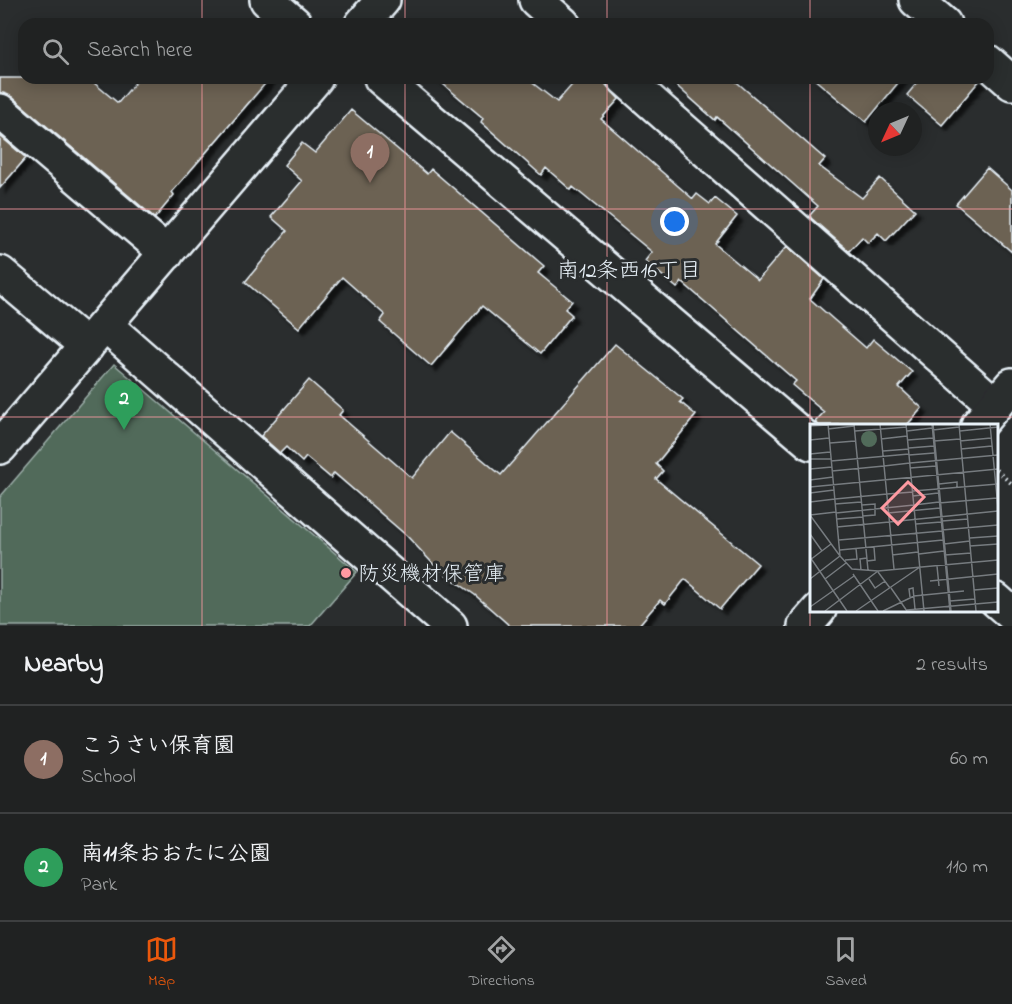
<!DOCTYPE html>
<meta charset="utf-8">
<style>
:root{--surface:#202222;--page:#282a2a;--text:#f1f3f6;--muted:#a2a4a5;--line:#3d3f40;--accent:#ea580c}
body{margin:0;font-family:"Indie Flower","Klee One",sans-serif;background:var(--page);color:var(--text)}
.compass{position:absolute;left:868px;top:102px;width:54px;height:54px;border-radius:50%;background:var(--surface);box-shadow:0 3px 15px #0003;rotate:226deg}
.you{position:absolute;left:675px;top:222px;width:21px;height:21px;margin:-15px;border:4px solid #fff;border-radius:50%;background:#1a73e8;box-shadow:0 0 0 9px #1a73e833}
.badge{display:grid;place-items:center;width:39px;height:39px;border-radius:50%;background:var(--accent);color:#fff;font-size:20px;font-weight:700}
.pin{position:absolute;translate:-50% -50px;filter:drop-shadow(0 2px 3px #0008)}
.pin::after{content:'';position:absolute;top:32px;width:21px;height:18px;background:inherit;clip-path:polygon(0 0,100% 0,50% 100%)}
.list{margin:0;padding:0;list-style:none}
h2{display:flex;justify-content:space-between;align-items:center;height:78px;margin:0;padding:0 24px;font-size:26px}
h2 small{font-size:20px;font-weight:400;color:var(--muted)}
.list li{display:grid;grid-template-columns:39px 1fr auto;gap:18px;align-items:center;box-sizing:border-box;height:108px;padding:0 24px;border-top:2px solid var(--line)}
.list b{display:block;font-size:22px;white-space:nowrap}
.list p{margin:0;font-size:20px;white-space:nowrap;color:var(--muted)}
.list em{font-size:20px;font-style:normal;color:var(--muted)}
.icon{flex:none;width:33px;height:33px;fill:none;stroke:currentColor;stroke-width:2;stroke-linecap:round;stroke-linejoin:round}
.map{position:relative;flex:none;width:1012px;height:626px;overflow:hidden}
.search{position:absolute;background:var(--surface);box-shadow:0 3px 15px #0003;left:18px;right:18px;top:18px;height:66px;display:flex;align-items:center;gap:15px;box-sizing:border-box;padding:0 21px;border-radius:18px;color:var(--muted);font-size:22px}
.sheet{height:294px;background:var(--surface)}
nav{display:flex;justify-content:space-around;align-items:center;box-sizing:border-box;height:84px;border-top:2px solid var(--line);background:var(--surface);font-size:16px;color:var(--muted)}
nav a{display:grid;justify-items:center;gap:3px}
nav .on{color:var(--accent)}
.map>svg:first-child{display:block}
</style>
<div class="map">
<svg width="1012" height="626" viewBox="0 0 1012 626">
<defs>
<filter id="shadow"><feDropShadow dx="5.5" dy="5.5" stdDeviation="1.5" flood-color="#0009"/></filter>
</defs>
<rect width="100%" height="100%" fill="#2a2d2e"/>
<filter id="ink" filterUnits="userSpaceOnUse"><feTurbulence type="fractalNoise" baseFrequency=".0167" numOctaves="2"/><feDisplacementMap in="SourceGraphic" scale="12" xChannelSelector="R" yChannelSelector="G"/><feConvolveMatrix kernelMatrix="1 2 1 2 8 2 1 2 1" color-interpolation-filters="sRGB"/></filter>
<g filter="url(#ink)">
<path fill="#516b5a" stroke="#9caea9" stroke-width="1.5" d="M 114,364 L 357,572 L 310,626 L 0,626 L 0,497 Z"/>
<path fill="#6c6253" stroke="#e8f1f8" stroke-width="1.5" filter="url(#shadow)" d="M 0,78 L 88,78 L 118,103 L 139,78 L 270,78 L 172,192 L 174,195 L 155,218 L 12,97 L 0,93 Z
M 436,78 L 526,78 L 557,102 L 578,78 L 606,78 L 606,85 L 619,99 L 601,119 L 693,199 L 697,194 L 710,204 L 715,198 L 737,216 L 715,244 L 758,280 L 787,246 L 824,279 L 810,299 L 866,348 L 873,339 L 912,372 L 899,387 L 922,408 L 907,425 L 819,425 L 815,422 L 824,412 L 792,385 L 796,381 L 682,282 L 677,288 L 645,261 L 652,252 L 573,187 L 571,190 L 546,168 L 541,175 L 481,122 L 483,118 Z
M 668,78 L 732,78 L 825,159 L 819,166 L 862,198 L 880,178 L 915,210 L 886,241 L 878,233 L 868,243 L 862,237 L 849,251 L 811,218 L 810,215 L 818,206 L 717,117 L 715,120 Z
M 813,78 L 902,78 L 866,122 Z
M 921,78 L 978,78 L 980,80 L 942,125 L 907,95 Z
M 351,110 L 427,174 L 431,169 L 544,266 L 538,273 L 572,301 L 565,309 L 572,315 L 540,354 L 482,306 L 431,366 L 380,322 L 385,315 L 342,277 L 299,328 L 245,282 L 287,231 L 271,217 L 302,181 L 284,165 L 302,143 L 315,153 Z
M 0,136 L 26,158 L 0,188 Z
M 987,168 L 1012,190 L 1012,252 L 956,204 Z
M 615,344 L 683,399 L 680,402 L 696,415 L 656,464 L 663,471 L 656,479 L 758,564 L 720,609 L 685,579 L 665,604 L 660,600 L 638,626 L 510,626 L 475,595 L 438,569 L 407,536 L 334,473 L 331,478 L 306,457 L 302,462 L 286,447 L 280,453 L 261,436 L 309,380 L 343,410 L 339,415 L 412,478 L 450,432 L 501,475 Z"/>
<g fill="none" stroke-linecap="round" stroke-linejoin="round">
<g stroke="#e8f1f8" stroke-width="38">
<path id="minor" d="M 267,0 L 295,24
M 536,0 L 563,24
M 916,0 L 944,24
M 362,24 L 383,0
M 988,62 L 1012,83
M 381,78 L 811,443
M 624,78 L 995,405
M 0,111 L 167,253
M 0,273 L 87,346
M 105,325 L 450,626
M 0,447 L 316,78
M 996,600 L 1012,614"/>
</g>
<g stroke="#e8f1f8" stroke-width="38">
<path id="tertiary" d="M 978,425 L 1012,385
M 805,626 L 819,610"/>
</g>
<path stroke="#e8f1f8" stroke-width="4" stroke-dasharray="1.5 4.5" stroke-linecap="butt" d="M 996,470 L 1012,484"/>
<use href="#minor" stroke="#2a2d2e" stroke-width="33"/>
<use href="#tertiary" stroke="#2a2d2e" stroke-width="33"/>
</g>
</g>
<path fill="none" stroke="#ff9aa2" stroke-width="1.5" stroke-opacity="0.55" d="M 202,0 L 202,24M 405,0 L 405,24M 607,0 L 607,24M 810,0 L 810,24M 202,78 L 202,626M 405,78 L 405,626M 607,78 L 607,626M 810,78 L 810,626M 0,209 L 1012,209M 0,417 L 1012,417"/>
<circle fill="#ff9aa2" stroke="#2a2d2e" stroke-width="2" cx="346" cy="573" r="6"/>
<g text-anchor="middle" stroke-width="6" stroke-linejoin="round" paint-order="stroke">
<g font-size="21" fill="#e8f1f8" stroke="#2a2d2e" text-anchor="start">
<text x="358" y="580">防災機材保管庫</text>
</g>
<g font-size="22" fill="#e8f1f8" stroke="#2a2d2e">
<text x="629" y="277">南12条西16丁目</text>
</g>
</g>
<g transform="translate(810 424)">
<rect width="188" height="188" fill="#2a2d2e"/>
<path d="M51 15a8 8 0 1 1 16 0a8 8 0 1 1-16 0Z" fill="#516b5a"/>
<path fill="none" stroke="#767b7f" stroke-width="1.5" d="M 18,0 L 30,132M 44,0 L 58,146M 70,0 L 84,145M 96,0 L 114,187M 122,0 L 140,187M 123,0 L 141,187M 149,0 L 166,187M 180,0 L 188,84M 0,2 L 18,1M 18,5 L 44,2M 123,6 L 149,3M 45,7 L 97,3M 97,7 L 122,4M 150,7 L 188,3M 71,15 L 97,12M 0,16 L 19,14M 98,16 L 123,14M 124,17 L 150,15M 150,17 L 181,14M 20,19 L 45,17M 99,24 L 124,22M 151,25 L 182,22M 73,27 L 99,25M 0,30 L 20,28M 99,31 L 124,29M 0,35 L 21,35M 21,37 L 99,30M 100,39 L 188,31M 74,42 L 100,39M 100,44 L 126,42M 0,45 L 22,43M 22,47 L 74,42M 0,56 L 23,53M 129,60 L 147,58 L 147,63M 0,63 L 188,45M 103,67 L 188,60M 0,69 L 24,66M 77,70 L 103,68M 103,72 L 128,69M 25,75 L 77,70M 0,78 L 25,75M 129,79 L 187,74M 25,80 L 51,78M 52,81 L 65,80 L 65,85M 104,81 L 129,78M 26,89 L 104,81M 78,89 L 130,84M 0,91 L 30,132M 0,91 L 26,88M 53,92 L 65,91 L 65,85M 27,95 L 53,93M 132,97 L 158,95M 79,98 L 188,87M 106,100 L 131,98M 27,103 L 79,98M 132,106 L 188,101M 0,110 L 12,127M 160,114 L 188,112M 29,116 L 132,107M 134,120 L 160,117M 160,122 L 188,120M 30,126 L 133,116M 109,130 L 134,127M 82,131 L 108,128M 135,131 L 161,129M 0,133 L 37,187M 0,136 L 21,120M 35,136 L 47,135 L 46,124M 57,137 L 65,136 L 64,123M 127,142 L 129,162M 51,146 L 50,135 L 57,134M 68,148 L 80,164M 43,150 L 68,187M 0,155 L 30,132 L 42,145 L 68,147 L 188,136M 15,155 L 36,139M 59,155 L 65,164 L 75,157M 120,157 L 188,150M 81,164 L 97,187M 164,166 L 188,164M 100,173 L 99,165 L 103,164 L 105,185M 140,177 L 165,175M 0,183 L 44,152M 97,186 L 188,178M 15,187 L 68,147M 46,187 L 110,143M 73,187 L 104,172 L 154,167"/>
<path fill="#ff9aa2" fill-opacity="0.15" stroke="#ff9aa2" stroke-width="3" d="M 98,58 L 114,73 L 88,100 L 72,84 Z"/>
<rect width="188" height="188" fill="none" stroke="#e8f1f8" stroke-width="3"/>
</g>
</svg>
<svg class="compass" viewBox="-18 -18 36 36"><path d="M0-13l5 13h-10z" fill="#e53935"/><path d="M0 13l5-13h-10z" fill="#a2a4a5"/></svg>
<div class="you"></div>
<div class="pin badge" style="left:370px;top:183px;background:#8d6e63">1</div>
<div class="pin badge" style="left:124px;top:430px;background:#2e9e5b">2</div>
<div class="search"><svg class="icon" aria-label="search" viewBox="0 0 24 24"><circle cx="10" cy="10" r="6"/><path d="M15 15l6 6"/></svg>Search here</div>
</div>
<section class="sheet">
<h2>Nearby<small>2 results</small></h2>
<ul class="list">
<li><span class="badge" style="background:#8d6e63">1</span><div><b>こうさい保育園</b><p>School</p></div><em>60 m</em></li>
<li><span class="badge" style="background:#2e9e5b">2</span><div><b>南11条おおたに公園</b><p>Park</p></div><em>110 m</em></li>
</ul>
</section>
<nav>
<a class="on"><svg class="icon" aria-label="map" viewBox="0 0 24 24"><path d="M3 6l6-2 6 2 6-2v14l-6 2-6-2-6 2zM9 4v14M15 6v14"/></svg>Map</a>
<a><svg class="icon" aria-label="directions" viewBox="0 0 24 24"><path d="M12 3l9 9-9 9-9-9zM9 14v-3h6M13 9l2 2-2 2"/></svg>Directions</a>
<a><svg class="icon" aria-label="saved" viewBox="0 0 24 24"><path d="M7 4h10v16l-5-4-5 4z"/></svg>Saved</a>
</nav>
